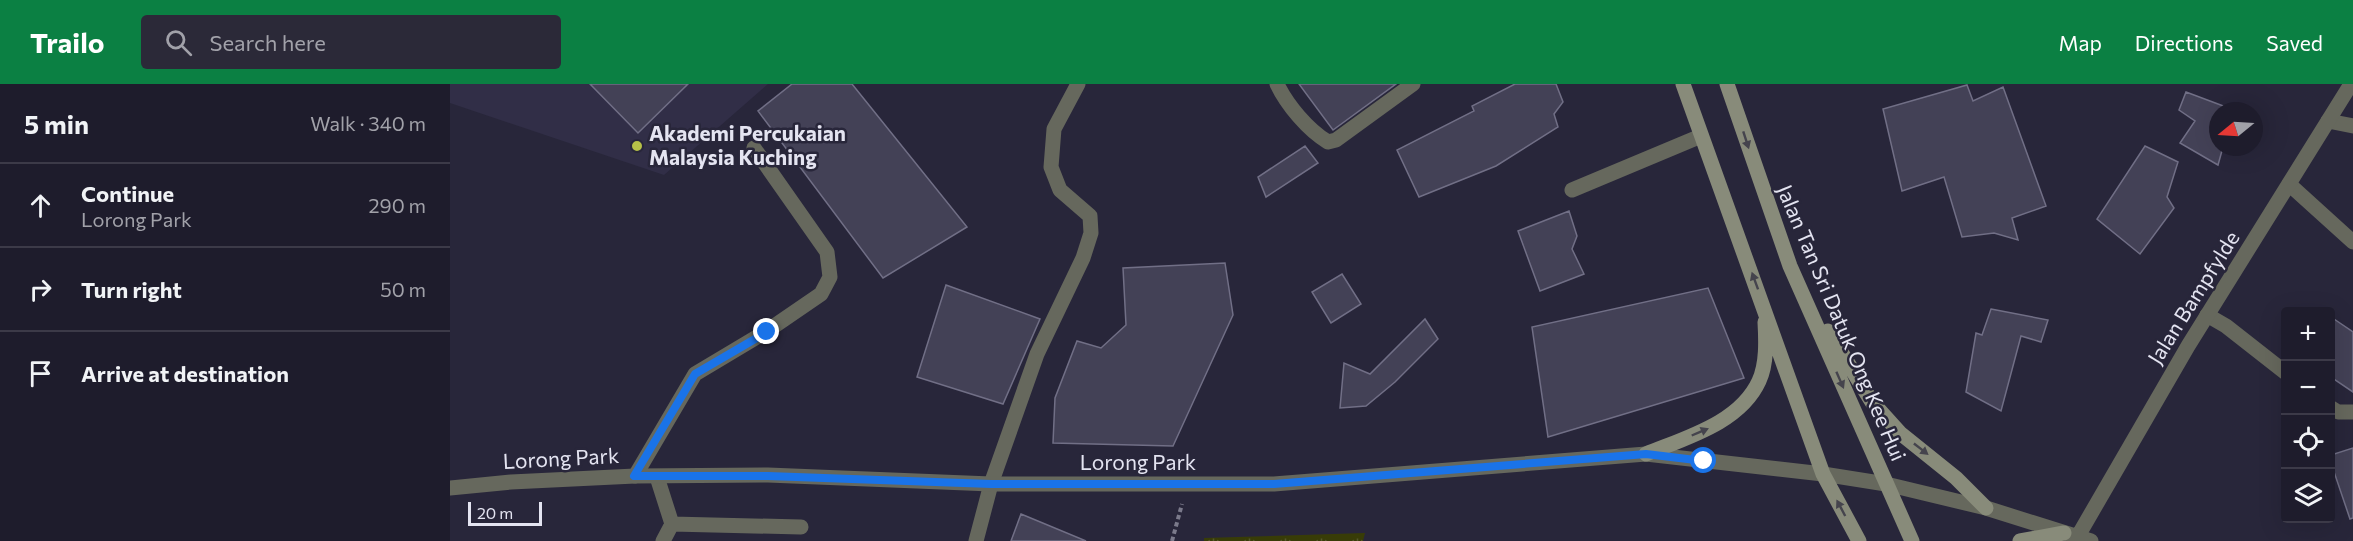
<!DOCTYPE html>
<meta charset="utf-8">
<style>
:root{--surface:#1e1c2c;--page:#2b2938;--text:#f1f3f6;--muted:#a1a1a9;--line:#3c3a48;--accent:#0b8043}
body{margin:0;font-family:Commissioner,sans-serif;background:var(--page);color:var(--text)}
.controls{position:absolute;right:18px;bottom:18px;display:grid;overflow:hidden;border-radius:6px;box-shadow:0 6px 24px #0002}
.controls button{width:54px;height:54px;display:grid;place-items:center;padding:0;border:0;border-bottom:2px solid var(--line);background:var(--surface);color:var(--text);font:30px sans-serif}
.compass{position:absolute;left:1759px;top:18px;width:54px;height:54px;border-radius:50%;background:var(--surface);box-shadow:0 6px 24px #0002;rotate:252deg}
.scale{position:absolute;left:18px;bottom:15px;width:74px;box-sizing:border-box;padding-left:6px;border:3px solid #e4e4f1;border-top:0;font-size:16px;line-height:21px;white-space:nowrap;color:#e4e4f1;-webkit-text-stroke:4px #28263a;paint-order:stroke}
.stop{position:absolute;width:18px;height:18px;margin:-14px;border:4px solid #1a73e8;border-radius:50%;background:#fff}
.stop.end{background:#1a73e8;border-color:#fff;box-shadow:0 2px 6px #0008}
.list{margin:0;padding:0;list-style:none}
h2{display:flex;justify-content:space-between;align-items:center;height:78px;margin:0;padding:0 24px;font-size:26px}
h2 small{font-size:20px;font-weight:400;color:var(--muted)}
.list li{display:grid;grid-template-columns:39px 1fr auto;gap:18px;align-items:center;box-sizing:border-box;height:84px;padding:0 24px;border-top:2px solid var(--line)}
.list b{display:block;font-size:22px;white-space:nowrap}
.list p{margin:0;font-size:20px;white-space:nowrap;color:var(--muted)}
.list em{font-size:20px;font-style:normal;color:var(--muted)}
.icon{flex:none;width:33px;height:33px;fill:none;stroke:currentColor;stroke-width:2;stroke-linecap:round;stroke-linejoin:round}
.map{position:relative;flex:none;width:1903px;height:457px;overflow:hidden}
header{display:flex;align-items:center;gap:36px;box-sizing:border-box;height:84px;padding:0 30px;background:var(--accent);color:#fff}
header strong{font-size:28px}
nav{display:flex;gap:33px;margin-inline-start:auto;font-size:21px}
.search{width:420px;height:54px;background:var(--page);display:flex;align-items:center;gap:15px;box-sizing:border-box;padding:0 21px;border-radius:6px;color:var(--muted);font-size:22px}
main{display:flex}
aside{flex:1;background:var(--surface)}
.map>svg:first-child{display:block}
</style>
<header>
<strong>Trailo</strong>
<div class="search"><svg class="icon" aria-label="search" viewBox="0 0 24 24"><circle cx="10" cy="10" r="6"/><path d="M15 15l6 6"/></svg>Search here</div>
<nav><a>Map</a><a>Directions</a><a>Saved</a></nav>
</header>
<main>
<aside>
<h2>5 min<small>Walk · 340 m</small></h2>
<ul class="list">
<li><svg class="icon" aria-label="ahead" viewBox="0 0 24 24"><path d="M12 20V5M6 11l6-6 6 6"/></svg><div><b>Continue</b><p>Lorong Park</p></div><em>290 m</em></li>
<li><svg class="icon" aria-label="right" viewBox="0 0 24 24"><path d="M7 20v-9h11M14 6l5 5-5 5"/></svg><div><b>Turn right</b></div><em>50 m</em></li>
<li><svg class="icon" aria-label="arrive" viewBox="0 0 24 24"><path d="M6 21V4h12l-3 4 3 4H6"/></svg><div><b>Arrive at destination</b></div></li>
</ul>
</aside>
<div class="map">
<svg width="1903" height="457" viewBox="0 0 1903 457">
<defs>
<pattern id="park-tufts" width="24" height="20" patternUnits="userSpaceOnUse" patternTransform="scale(1.5)"><rect width="24" height="20" fill="#383c07"/><path d="M3 7l-1-3M5 7V3M7 7l1-3M15 17l-1-3M17 17v-4M19 17l1-3" fill="none" stroke="#55582c"/></pattern>
</defs>
<rect width="100%" height="100%" fill="#28263a"/>
<path fill="#312e47" d="M 0,0 L 318,0 L 214,91 L 0,19 Z"/>
<path fill="url(#park-tufts)" d="M 915,449 L 913,457 L 754,457 L 754,454 Z"/>
<path fill="#434156" stroke="#716f86" stroke-width="1.5" d="M 140,0 L 238,0 L 188,49 Z
M 342,0 L 402,0 L 517,143 L 433,194 L 308,27 Z
M 849,0 L 946,0 L 883,46 Z
M 1065,0 L 1106,0 L 1113,18 L 1104,30 L 1108,43 L 1046,82 L 969,113 L 947,66 L 1024,27 L 1022,22 Z
M 1517,1 L 1523,17 L 1553,3 L 1596,122 L 1562,134 L 1568,156 L 1544,149 L 1512,153 L 1494,93 L 1452,107 L 1433,25 Z
M 1736,8 L 1784,26 L 1768,27 L 1768,63 L 1773,63 L 1768,81 L 1730,59 L 1745,37 L 1729,26 Z
M 855,62 L 868,79 L 816,113 L 808,93 Z
M 1695,62 L 1728,78 L 1717,113 L 1724,124 L 1690,170 L 1647,135 Z
M 1119,127 L 1127,152 L 1122,165 L 1134,190 L 1090,207 L 1068,147 Z
M 775,179 L 783,231 L 723,362 L 603,359 L 605,314 L 627,257 L 651,264 L 676,241 L 673,184 Z
M 892,190 L 911,220 L 881,239 L 862,208 Z
M 496,201 L 590,235 L 553,320 L 467,293 Z
M 1258,204 L 1294,294 L 1098,353 L 1082,243 Z
M 1541,225 L 1598,236 L 1591,258 L 1571,252 L 1551,327 L 1516,308 L 1526,249 L 1532,251 Z
M 1881,233 L 1903,248 L 1903,308 L 1881,293 Z
M 975,235 L 988,255 L 945,298 L 916,322 L 890,324 L 894,279 L 920,290 Z
M 1903,364 L 1903,434 L 1900,435 L 1881,379 L 1881,371 Z
M 571,430 L 636,457 L 561,457 Z"/>
<g fill="none" stroke-linecap="round" stroke-linejoin="round">
<path stroke="#7b7a8b" stroke-width="4" stroke-dasharray="4.5 3" stroke-linecap="butt" d="M 722,457 L 732,420"/>
<path stroke="#66685d" stroke-width="15" d="M 827,0 C 837,21 858,46 878,58 L 886,56 L 963,0
M 1878,37 L 1903,42
M 1122,106 L 1251,52
M 207,393 L 222,440 L 213,457
M 222,440 L 351,443"/>
<path stroke="#66685d" stroke-width="15" d="M 1839,100 L 1903,158
M 1757,231 L 1776,242 L 1836,289
M 1880,323 L 1888,328 L 1903,328
M 185,392 L 245,290 L 317,247 L 371,210 L 380,193 L 377,168 L 304,64
M 526,457 L 541,400 L 587,270 L 633,174 L 641,149 L 640,132 L 610,106 L 601,83 L 604,45 L 628,0"/>
<path stroke="#66685d" stroke-width="15" d="M 0,404 L 61,398 L 185,392 L 318,391 L 541,400 L 824,400 L 1196,370 L 1373,390 L 1436,400 L 1536,424 L 1641,457
M 1628,452 L 1738,262 L 1901,0"/>
<path stroke="#888b7a" stroke-width="15" d="M 1233,0 L 1373,390 L 1409,457
M 1277,0 L 1340,182 L 1462,457
M 1378,247 L 1422,318 L 1450,349 L 1506,394 L 1536,424
M 1196,370 C 1235,354 1290,339 1309,297 C 1317,280 1316,256 1315,238
M 1570,457 L 1614,449"/>
</g>
<defs><path id="oneway-solid" d="M-6-.8H1V-3.2L6.5 0L1 3.2V.8H-6Z" transform="scale(1.5)"/></defs>
<g fill="#45444d">
<use href="#oneway-solid" transform="translate(1296 56) rotate(72)"/>
<use href="#oneway-solid" transform="translate(1305 197) rotate(-110)"/>
<use href="#oneway-solid" transform="translate(1390 296) rotate(66)"/>
<use href="#oneway-solid" transform="translate(1250 348) rotate(-23)"/>
<use href="#oneway-solid" transform="translate(1471 365) rotate(38)"/>
<use href="#oneway-solid" transform="translate(1391 424) rotate(-118)"/>
</g>
<g fill="none" stroke-linecap="round" stroke-linejoin="round">
<path stroke="#1a73e8" stroke-width="8" d="M 317,248 L 245,290 L 184,392 L 318,392 L 541,400 L 824,400 L 1196,370 L 1254,377"/>
</g>
<circle fill="#b7c148" stroke="#28263a" stroke-width="2" cx="187" cy="62" r="6"/>
<g text-anchor="middle" stroke-width="5" stroke-linejoin="round" paint-order="stroke">
<g font-size="21" font-weight="bold" fill="#e4e4f1" stroke="#28263a" text-anchor="start">
<text x="199" y="57">Akademi Percukaian<tspan x="199" dy="24">Malaysia Kuching</tspan></text>
</g>
<g font-size="21" fill="#e4e4f1" stroke="#28263a">
<text transform="translate(1744 214) rotate(-58)" y="7">Jalan Bampfylde</text>
<text transform="translate(1391 239) rotate(67)" y="7">Jalan Tan Sri Datuk Ong Kee Hui</text>
<text transform="translate(111 375) rotate(-3)" y="7">Lorong Park</text>
<text x="688" y="386">Lorong Park</text>
</g>
</g>
</svg>
<div class="controls">
<button>+</button>
<button>−</button>
<button><svg class="icon" aria-label="locate" viewBox="0 0 24 24"><circle cx="12" cy="12" r="6"/><path d="M12 2v4M12 18v4M2 12h4M18 12h4"/></svg></button>
<button><svg class="icon" aria-label="layers" viewBox="0 0 24 24"><path d="M12 4l9 5-9 5-9-5zM3 14l9 5 9-5"/></svg></button>
</div>
<svg class="compass" viewBox="-18 -18 36 36"><path d="M0-13l5 13h-10z" fill="#e53935"/><path d="M0 13l5-13h-10z" fill="#a1a1a9"/></svg>
<div class="scale">20 m</div>
<div class="stop" style="left:1254px;top:377px"></div>
<div class="stop end" style="left:317px;top:248px"></div>
</div>
</main>
